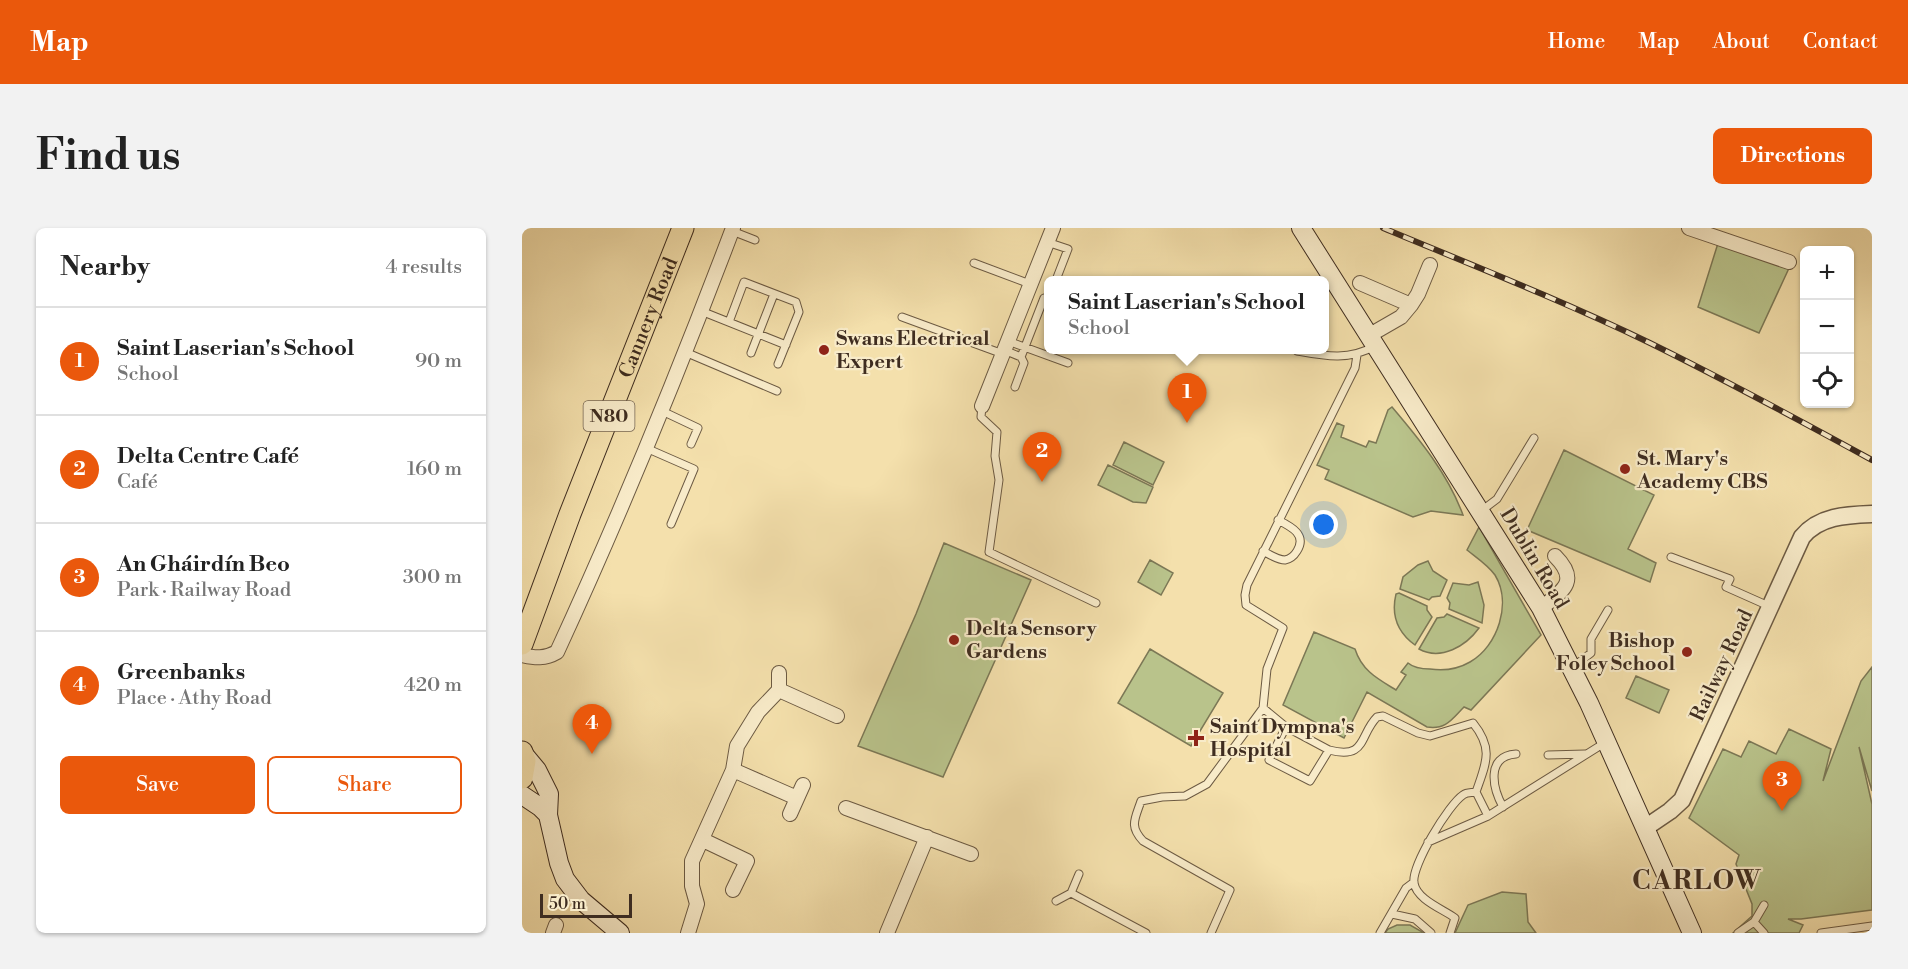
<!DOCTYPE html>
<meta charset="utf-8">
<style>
:root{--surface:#fff;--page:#f2f2f2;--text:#222;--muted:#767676;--line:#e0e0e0;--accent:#ea580c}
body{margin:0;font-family:"Libre Bodoni",serif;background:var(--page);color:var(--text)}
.controls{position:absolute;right:18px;top:18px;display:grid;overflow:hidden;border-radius:9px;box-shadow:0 2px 4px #0004}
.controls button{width:54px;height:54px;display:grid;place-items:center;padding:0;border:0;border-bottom:2px solid var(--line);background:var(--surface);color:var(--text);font:30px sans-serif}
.scale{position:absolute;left:18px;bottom:15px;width:92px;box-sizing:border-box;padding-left:6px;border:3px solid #3f2d20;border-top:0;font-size:16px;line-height:21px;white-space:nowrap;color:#3f2d20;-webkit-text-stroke:4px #f8ebc9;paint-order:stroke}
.you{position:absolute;left:802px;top:297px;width:21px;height:21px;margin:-15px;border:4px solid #fff;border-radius:50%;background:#1a73e8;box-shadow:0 0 0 9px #1a73e833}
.badge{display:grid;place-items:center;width:39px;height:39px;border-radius:50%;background:var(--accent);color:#fff;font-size:20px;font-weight:700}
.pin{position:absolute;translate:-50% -50px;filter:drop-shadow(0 2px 3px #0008)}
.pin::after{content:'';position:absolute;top:32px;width:21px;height:18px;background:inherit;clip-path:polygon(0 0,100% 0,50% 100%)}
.popup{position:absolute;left:522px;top:48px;width:285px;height:78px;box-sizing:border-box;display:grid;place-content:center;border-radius:9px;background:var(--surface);filter:drop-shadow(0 2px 4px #0005);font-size:20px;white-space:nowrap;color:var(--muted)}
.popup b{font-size:22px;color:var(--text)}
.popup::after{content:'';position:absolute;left:50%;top:100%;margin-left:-12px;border:12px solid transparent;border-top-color:var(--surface)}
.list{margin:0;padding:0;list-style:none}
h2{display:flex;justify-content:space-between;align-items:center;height:78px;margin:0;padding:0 24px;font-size:26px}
h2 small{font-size:20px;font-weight:400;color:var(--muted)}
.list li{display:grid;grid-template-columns:39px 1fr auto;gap:18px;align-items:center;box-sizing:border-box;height:108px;padding:0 24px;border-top:2px solid var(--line)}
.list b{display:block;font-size:22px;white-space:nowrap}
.list p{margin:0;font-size:20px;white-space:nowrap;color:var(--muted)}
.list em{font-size:20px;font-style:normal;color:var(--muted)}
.actions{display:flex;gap:12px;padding:18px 24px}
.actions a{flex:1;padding:14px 0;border:2px solid var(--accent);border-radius:9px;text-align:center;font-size:21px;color:var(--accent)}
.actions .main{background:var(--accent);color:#fff}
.icon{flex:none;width:33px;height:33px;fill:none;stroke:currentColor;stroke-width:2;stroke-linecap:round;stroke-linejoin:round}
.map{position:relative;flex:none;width:1350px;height:705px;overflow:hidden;border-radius:9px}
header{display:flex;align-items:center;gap:36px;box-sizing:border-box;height:84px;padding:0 30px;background:var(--accent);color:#fff}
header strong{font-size:28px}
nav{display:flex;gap:33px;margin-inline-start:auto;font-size:21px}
.intro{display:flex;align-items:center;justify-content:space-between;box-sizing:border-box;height:144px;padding:0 36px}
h1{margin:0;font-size:42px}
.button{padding:15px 27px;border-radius:9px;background:var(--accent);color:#fff;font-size:21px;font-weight:700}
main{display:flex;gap:36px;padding:0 36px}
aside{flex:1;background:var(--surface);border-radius:9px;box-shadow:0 2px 4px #0004}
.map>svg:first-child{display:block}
</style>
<header>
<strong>Map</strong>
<nav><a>Home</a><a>Map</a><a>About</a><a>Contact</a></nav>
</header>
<div class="intro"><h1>Find us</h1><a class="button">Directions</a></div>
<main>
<aside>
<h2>Nearby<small>4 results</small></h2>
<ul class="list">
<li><span class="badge">1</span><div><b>Saint Laserian's School</b><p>School</p></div><em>90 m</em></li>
<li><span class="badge">2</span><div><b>Delta Centre Café</b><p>Café</p></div><em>160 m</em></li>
<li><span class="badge">3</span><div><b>An Gháirdín Beo</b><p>Park · Railway Road</p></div><em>300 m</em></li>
<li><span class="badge">4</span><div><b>Greenbanks</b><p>Place · Athy Road</p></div><em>420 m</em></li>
</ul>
<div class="actions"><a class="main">Save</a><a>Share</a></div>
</aside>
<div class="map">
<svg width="1350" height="705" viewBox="0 0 1350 705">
<rect width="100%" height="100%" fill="#f4e0ac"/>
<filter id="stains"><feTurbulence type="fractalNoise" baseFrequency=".00333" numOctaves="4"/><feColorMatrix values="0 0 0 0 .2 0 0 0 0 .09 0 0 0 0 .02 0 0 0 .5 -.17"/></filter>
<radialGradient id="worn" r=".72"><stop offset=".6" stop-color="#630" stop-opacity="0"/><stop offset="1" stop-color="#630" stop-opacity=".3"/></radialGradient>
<path fill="#b9c38b" stroke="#7c7856" stroke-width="1.5" d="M 1197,12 L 1268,38 L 1237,105 L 1176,79 Z
M 870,179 C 898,212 926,246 941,287 L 909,283 L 891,289 L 803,251 L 807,242 L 795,237 L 815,195 L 822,198 L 819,209 L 844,219 L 847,213 L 854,215 L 866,182 Z
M 602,214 L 642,234 L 631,257 L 591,237 Z
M 1042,222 L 1132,267 L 1106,321 L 1134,335 L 1128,354 L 1005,302 Z
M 586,237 L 631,259 L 624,275 L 611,274 L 576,257 Z
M 957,299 L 1019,407 L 949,482 L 942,479 C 930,491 924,502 905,499 L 845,464 L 822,510 L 761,477 L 792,404 L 833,421 C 840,443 856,451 874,462 L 884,447 L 879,444 L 886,435 C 892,440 899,441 908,441 C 922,443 936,441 948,434 C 976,418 990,375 973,347 C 966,337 955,330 945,322 Z
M 422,315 L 509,352 L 421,549 L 336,518 L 394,386 Z
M 628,332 L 651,345 L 639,367 L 616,354 Z
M 906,333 L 911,343 L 925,352 L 918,368 L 910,369 L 907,372 L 878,361 L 881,349 L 896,337 Z
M 956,354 L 962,377 L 960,395 L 927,381 L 928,375 L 925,370 L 931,355 L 947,357 Z
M 877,365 L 905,378 L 905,382 L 910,389 L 893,417 C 875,404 869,387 874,366 Z
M 925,386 L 957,400 C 944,418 919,433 897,421 L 915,390 L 922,389 Z
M 628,421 L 701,465 L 669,518 L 596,475 Z
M 1350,439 L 1350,563 L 1337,519 L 1350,576 L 1350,682 L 1279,691 L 1266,691 L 1281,697 L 1277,705 L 1211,705 L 1230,688 L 1230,676 L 1214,636 L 1217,627 L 1167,590 L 1201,521 L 1219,529 L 1227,513 L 1254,526 L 1267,501 L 1309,521 L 1301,553 L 1339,453 Z
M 1114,448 L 1147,462 L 1137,485 L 1104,470 Z
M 980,664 L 1004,666 L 1006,694 L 1014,705 L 933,705 L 946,677 Z
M 875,697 L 888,697 L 902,705 L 863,705 L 866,701 Z"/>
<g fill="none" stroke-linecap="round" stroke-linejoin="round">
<g stroke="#6c5a43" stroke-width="9">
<path id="service" d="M 210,3 L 233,12
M 525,14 L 546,21 L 534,52
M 452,35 L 508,56
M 179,83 L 264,117
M 380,89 L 481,126
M 207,94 L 222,54 L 274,74 L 277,84 L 256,136
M 486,113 L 546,135
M 482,122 L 499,129 L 502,135 L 493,159
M 776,122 L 775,123 C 803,128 826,133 853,118
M 163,124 L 255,163
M 229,125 L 252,66
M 499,129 L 522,70
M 460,178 L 459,189 L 475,204 L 473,228 L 477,252 L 467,324 L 574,375
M 140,183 L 176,200 L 169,216
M 124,220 L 172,241 L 149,296
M 959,283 L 975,271 L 1012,210
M 741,323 C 748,327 756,332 763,332 C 769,331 772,328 775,323 C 785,307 770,299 756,292
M 1149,329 L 1208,351 L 1204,359 L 1249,379
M 1051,439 L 1069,425 L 1069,411 L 1086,382
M 764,499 L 741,480 L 745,441 L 761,400 L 724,377 L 723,367 L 725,357 L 833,140 L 835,127
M 807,522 L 764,499 L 747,532 L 788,553 L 807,522 C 845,532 837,507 855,489 L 861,488 L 896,505 L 908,508 L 951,495 C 972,521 964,535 954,564 L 966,588
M 1026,527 L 1063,526
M 981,579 C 971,561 963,528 994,526
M 906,614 L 966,588 L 1084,514
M 557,646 L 549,665 L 624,705
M 534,673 L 549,665
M 870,686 L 893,691 L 909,705
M 1232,694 L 1242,705
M 689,705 L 708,662 L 621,613 C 607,598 613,591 619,573 L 640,569 L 663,568 L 685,556 L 741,480
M 858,705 L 884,660 L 892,654
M 928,705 L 933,690 C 921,681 895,672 892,655 C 889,638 927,576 941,567 C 945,564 949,565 954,564
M 1216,705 L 1232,694 L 1242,677
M 1299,705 L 1350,698"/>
</g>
<g stroke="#6c5a43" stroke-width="16">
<path id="minor" d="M 1167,0 L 1267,34
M 838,55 L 889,77 L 879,89 L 846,108
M 889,77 L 896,66 L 908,37
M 460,178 L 531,0
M 1019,380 C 1041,363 1058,353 1033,328
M 0,427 C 13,430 23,431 35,424 C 99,285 157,143 211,0
M 257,445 L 257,462
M 211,542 L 275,570
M 324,580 L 449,626
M 268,586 L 281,557
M 181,612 L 225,633 L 211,662
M 31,705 L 34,697
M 166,705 L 175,676 L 170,658 L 170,633 L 211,542 L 215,518 L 236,484 L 257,462 L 315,488
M 365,705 L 405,609"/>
</g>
<g stroke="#6c5a43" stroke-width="19">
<path id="tertiary" d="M 1123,600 L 1148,583 L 1160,572 L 1280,309 C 1297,288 1324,287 1350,286"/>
</g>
<g stroke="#3f2d20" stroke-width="20">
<path id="secondary" d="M 779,0 L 1019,380 L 1067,475 L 1170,705
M 0,524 L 15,542 L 27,566 L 26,587 L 37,635 L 43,651 L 59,672 L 98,705
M 0,567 L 18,579 L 26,587"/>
</g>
<g stroke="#3f2d20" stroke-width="23">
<g id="primary">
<path id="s1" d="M 0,416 L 48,286 L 161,0"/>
<path d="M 0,524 L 3,533 L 0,550"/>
</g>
</g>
<use href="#service" stroke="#f8ebc9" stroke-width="7"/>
<use href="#minor" stroke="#f8ebc9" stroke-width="14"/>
<use href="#tertiary" stroke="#f8ebc9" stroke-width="16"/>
<use href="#secondary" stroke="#f8ebc9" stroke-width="18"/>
<use href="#primary" stroke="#f4e0ac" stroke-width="21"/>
<g stroke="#3f2d20" stroke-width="6">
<path id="rail" d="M 861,0 C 950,37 1041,73 1128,115 C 1203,152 1277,192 1350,232"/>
</g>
<use href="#rail" stroke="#f8ebc9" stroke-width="4" stroke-dasharray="11" stroke-linecap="butt"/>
</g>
<g fill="#8f2418" stroke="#f8ebc9" stroke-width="2">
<circle cx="302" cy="122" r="6"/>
<circle cx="1103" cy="241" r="6"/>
<circle cx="432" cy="412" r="6"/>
<circle cx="1165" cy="424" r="6"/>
<path d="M671 501h6v6h6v6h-6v6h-6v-6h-6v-6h6z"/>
</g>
<g text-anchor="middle" stroke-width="4.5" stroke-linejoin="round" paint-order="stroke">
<rect fill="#f8ebc9" stroke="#766653" stroke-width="1.5" x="61.5" y="173" width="51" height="30" rx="4.5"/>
<g font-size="18" font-weight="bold" fill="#3f2d20">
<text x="87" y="194">N80</text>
</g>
<g font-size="20" fill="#3f2d20" stroke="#f8ebc9">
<text dy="7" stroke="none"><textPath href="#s1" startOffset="350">Cannery Road</textPath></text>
<text transform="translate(1013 330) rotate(59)" y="7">Dublin Road</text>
<text transform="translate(1199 437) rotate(-65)" y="7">Railway Road</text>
</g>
<g font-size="20" font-weight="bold" fill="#3f2d20" stroke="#f8ebc9" text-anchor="start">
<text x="314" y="117">Swans Electrical<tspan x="314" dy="23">Expert</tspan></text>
<text x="1115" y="237">St. Mary's<tspan x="1115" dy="23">Academy CBS</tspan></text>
<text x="444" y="407">Delta Sensory<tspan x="444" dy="23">Gardens</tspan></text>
<text x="1153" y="419" text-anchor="end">Bishop<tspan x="1153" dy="23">Foley School</tspan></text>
<text x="688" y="505">Saint Dympna's<tspan x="688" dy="23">Hospital</tspan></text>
</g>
<g font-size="26" font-weight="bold" letter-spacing="1.5" fill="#3f2d20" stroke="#f8ebc9">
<text x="1175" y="661">CARLOW</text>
</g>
</g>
<rect width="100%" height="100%" filter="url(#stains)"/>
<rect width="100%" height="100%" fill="url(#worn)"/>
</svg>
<div class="controls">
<button>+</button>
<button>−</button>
<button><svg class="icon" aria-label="locate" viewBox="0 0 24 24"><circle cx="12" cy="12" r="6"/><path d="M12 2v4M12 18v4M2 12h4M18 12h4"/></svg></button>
</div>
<div class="scale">50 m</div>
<div class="you"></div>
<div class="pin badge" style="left:665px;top:195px">1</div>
<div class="popup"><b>Saint Laserian's School</b>School</div>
<div class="pin badge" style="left:520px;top:254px">2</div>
<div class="pin badge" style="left:1260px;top:583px">3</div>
<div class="pin badge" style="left:70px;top:526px">4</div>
</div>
</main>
